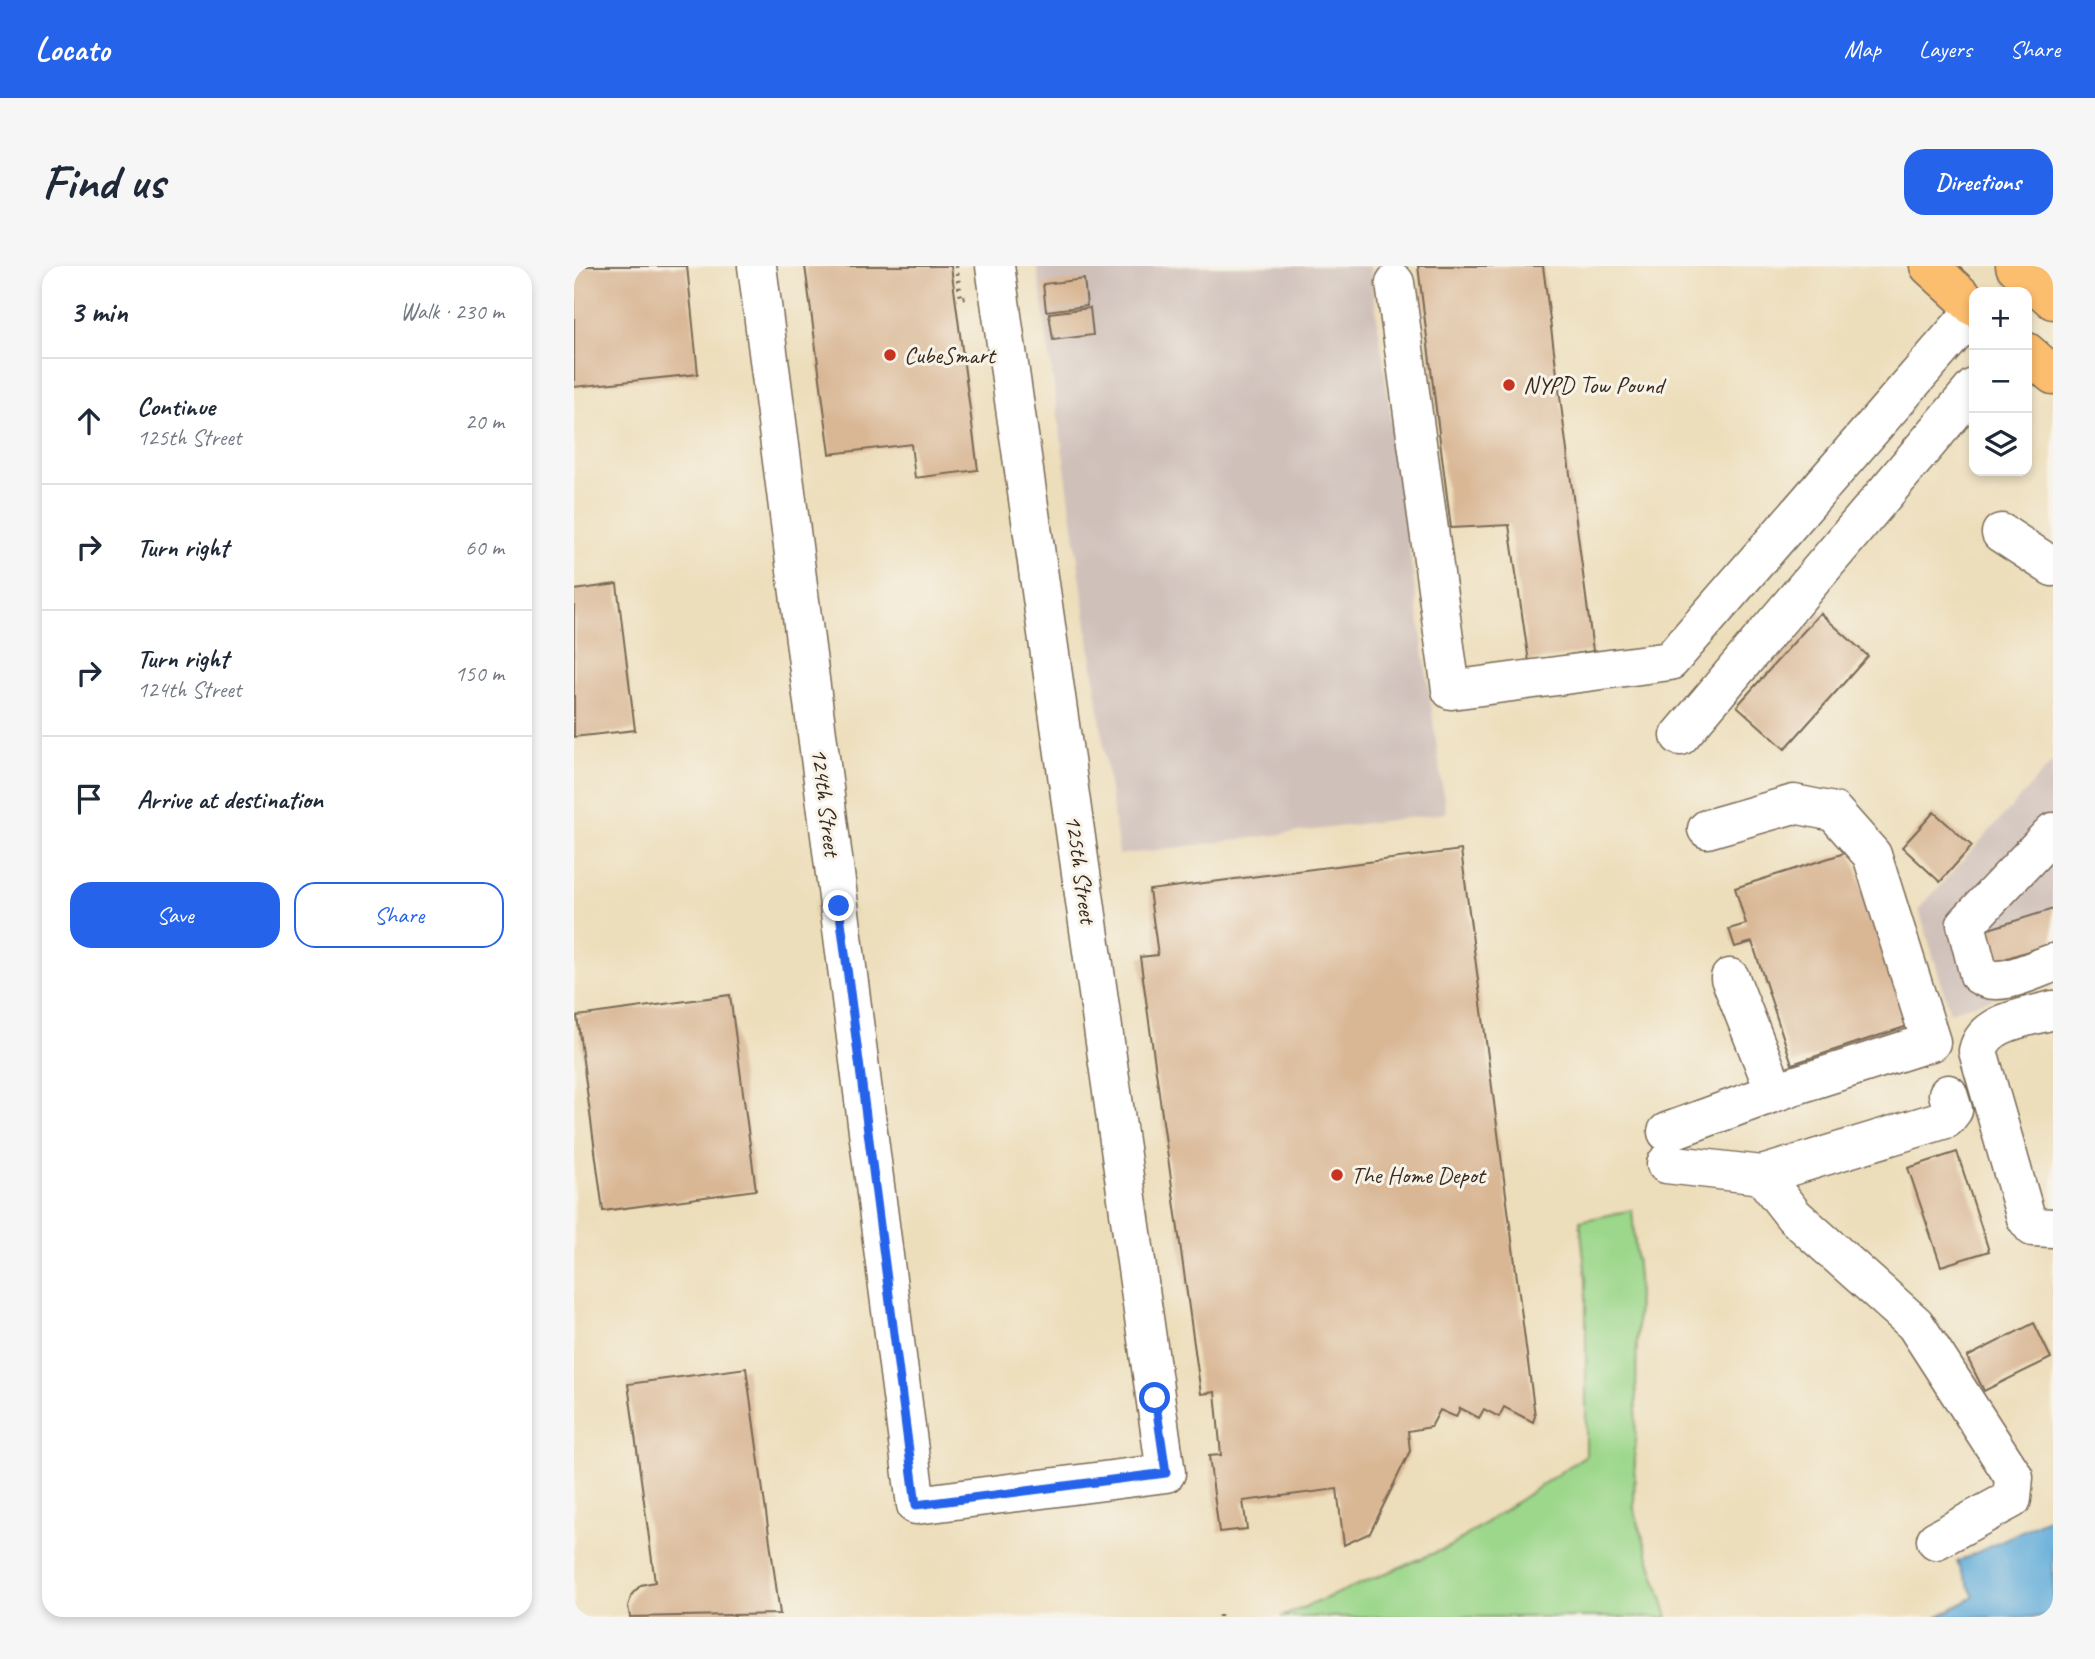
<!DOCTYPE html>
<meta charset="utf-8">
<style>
:root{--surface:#fff;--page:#f6f6f7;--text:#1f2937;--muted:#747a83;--line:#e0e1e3;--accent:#2563eb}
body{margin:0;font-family:Caveat,sans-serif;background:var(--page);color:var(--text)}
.controls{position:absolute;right:21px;top:21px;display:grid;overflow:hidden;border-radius:14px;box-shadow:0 4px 10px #0003}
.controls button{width:63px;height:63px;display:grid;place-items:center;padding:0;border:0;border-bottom:2px solid var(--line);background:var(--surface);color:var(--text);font:35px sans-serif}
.stop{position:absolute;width:21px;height:21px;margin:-16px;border:5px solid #2563eb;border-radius:50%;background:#fff}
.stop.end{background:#2563eb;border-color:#fff;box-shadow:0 2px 7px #0008}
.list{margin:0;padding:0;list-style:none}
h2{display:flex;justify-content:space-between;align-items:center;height:91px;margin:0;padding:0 28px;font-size:30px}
h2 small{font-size:23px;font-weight:400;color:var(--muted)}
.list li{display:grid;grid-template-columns:46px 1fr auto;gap:21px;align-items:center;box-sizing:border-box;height:126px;padding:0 28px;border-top:2px solid var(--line)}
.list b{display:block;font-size:26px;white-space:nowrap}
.list p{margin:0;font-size:23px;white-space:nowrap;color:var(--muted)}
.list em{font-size:23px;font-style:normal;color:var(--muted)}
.actions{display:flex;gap:14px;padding:21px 28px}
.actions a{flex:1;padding:16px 0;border:2px solid var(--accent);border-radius:21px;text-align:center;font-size:24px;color:var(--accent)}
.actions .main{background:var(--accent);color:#fff}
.icon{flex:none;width:38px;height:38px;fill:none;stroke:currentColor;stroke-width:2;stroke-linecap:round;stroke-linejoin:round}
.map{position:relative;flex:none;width:1479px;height:1351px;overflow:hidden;border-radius:21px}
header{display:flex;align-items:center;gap:42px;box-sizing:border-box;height:98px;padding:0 35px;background:var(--accent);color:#fff}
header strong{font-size:33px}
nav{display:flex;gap:38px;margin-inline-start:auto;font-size:24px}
.intro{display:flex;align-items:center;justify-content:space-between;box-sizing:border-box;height:168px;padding:0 42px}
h1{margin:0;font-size:49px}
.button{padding:18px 32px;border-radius:21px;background:var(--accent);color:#fff;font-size:24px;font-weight:700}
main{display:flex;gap:42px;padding:0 42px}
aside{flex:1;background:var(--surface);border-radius:21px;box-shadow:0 4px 10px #0003}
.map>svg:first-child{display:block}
</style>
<header>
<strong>Locato</strong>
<nav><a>Map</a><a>Layers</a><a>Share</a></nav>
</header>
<div class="intro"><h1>Find us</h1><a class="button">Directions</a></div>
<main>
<aside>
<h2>3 min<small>Walk · 230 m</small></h2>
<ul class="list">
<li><svg class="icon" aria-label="ahead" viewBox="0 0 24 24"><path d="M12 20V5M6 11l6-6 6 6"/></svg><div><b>Continue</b><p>125th Street</p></div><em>20 m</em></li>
<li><svg class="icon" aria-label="right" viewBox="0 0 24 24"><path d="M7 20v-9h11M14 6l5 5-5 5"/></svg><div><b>Turn right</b></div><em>60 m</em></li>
<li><svg class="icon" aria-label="right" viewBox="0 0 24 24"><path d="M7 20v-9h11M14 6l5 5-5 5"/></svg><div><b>Turn right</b><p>124th Street</p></div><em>150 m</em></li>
<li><svg class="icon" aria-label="arrive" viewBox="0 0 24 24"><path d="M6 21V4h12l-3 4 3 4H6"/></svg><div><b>Arrive at destination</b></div></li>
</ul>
<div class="actions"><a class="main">Save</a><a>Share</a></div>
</aside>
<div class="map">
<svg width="1479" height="1351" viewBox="0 0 1479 1351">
<rect width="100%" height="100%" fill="#f7f3e8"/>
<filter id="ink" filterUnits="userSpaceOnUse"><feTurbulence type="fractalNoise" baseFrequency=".0143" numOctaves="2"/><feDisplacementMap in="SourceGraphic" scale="14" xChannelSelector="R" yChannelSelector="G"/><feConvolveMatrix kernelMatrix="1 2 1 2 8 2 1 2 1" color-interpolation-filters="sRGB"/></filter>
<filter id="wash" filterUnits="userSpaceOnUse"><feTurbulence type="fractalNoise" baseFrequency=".00686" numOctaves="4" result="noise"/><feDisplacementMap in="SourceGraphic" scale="28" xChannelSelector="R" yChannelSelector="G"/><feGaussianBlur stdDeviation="1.57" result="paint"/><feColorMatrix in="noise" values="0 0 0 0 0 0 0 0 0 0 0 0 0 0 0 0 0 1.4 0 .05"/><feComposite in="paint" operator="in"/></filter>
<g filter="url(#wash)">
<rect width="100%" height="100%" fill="#eddebb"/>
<path fill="#cfc0ba" d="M 463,0 L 796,0 L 872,547 L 545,589 Z
M 1479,495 L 1479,713 L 1376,746 L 1345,643 Z"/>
<path fill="#9cd78b" stroke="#6c8054" stroke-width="2" d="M 1058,944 L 1064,1012 L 1060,1243 L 1094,1351 L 707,1351 L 877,1280 L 1012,1189 L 1012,1013 L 1006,955 Z"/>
<path fill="#61acda" stroke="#4e6b7c" stroke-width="2" d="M 1479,1250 L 1479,1351 L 1363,1351 L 1400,1331 L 1383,1296 Z"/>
<g id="blocks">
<path fill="#d9b795" d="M 0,0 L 113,0 L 124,108 L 0,121 Z
M 231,0 L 377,0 L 404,204 L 341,212 L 337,178 L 256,188 Z
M 844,0 L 969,0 L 1019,385 L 955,396 L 935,259 L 877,262 Z
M 510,13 L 513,40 L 472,45 L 469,18 Z
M 516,42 L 519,69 L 479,74 L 475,47 Z
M 43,318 L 61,464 L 0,471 L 0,324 Z
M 1246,347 L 1294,390 L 1211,483 L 1163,440 Z
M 1360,546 L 1398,580 L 1366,616 L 1328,581 Z
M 887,584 L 961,1150 L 959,1156 L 930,1141 L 925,1151 L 910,1143 L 905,1152 L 886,1142 L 882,1151 L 866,1144 L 857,1161 L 834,1165 L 836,1185 L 796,1267 L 770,1279 L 763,1223 L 669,1235 L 673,1263 L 645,1266 L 635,1190 L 647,1189 L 641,1126 L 627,1128 L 566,691 L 584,689 L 575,624 Z
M 1277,585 L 1334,760 L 1218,798 L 1178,676 L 1161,681 L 1155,663 L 1172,658 L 1161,622 Z
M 1479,643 L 1479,677 L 1412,699 L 1402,667 Z
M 156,729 L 182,924 L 29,945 L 3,750 Z
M 1383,886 L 1415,985 L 1367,1000 L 1334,902 Z
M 1460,1057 L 1477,1092 L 1410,1125 L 1393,1091 Z
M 172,1102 L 206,1348 L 56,1351 L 54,1340 L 58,1328 L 67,1319 L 81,1316 L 54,1118 Z"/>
</g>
</g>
<g filter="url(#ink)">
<use href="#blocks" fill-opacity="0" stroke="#796955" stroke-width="2"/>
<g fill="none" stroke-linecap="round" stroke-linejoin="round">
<g stroke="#796955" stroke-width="41">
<path id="minor" d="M 183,0 L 342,1239 L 592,1207 L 421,0
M 821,17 L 877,424 L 1096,395 L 1400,45
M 1427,267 L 1479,301
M 1106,470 L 1400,122
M 1479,566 L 1392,658 L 1405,709 C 1425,723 1458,704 1479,697
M 1156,712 L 1201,826
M 1479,744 C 1452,752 1411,755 1404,785 L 1452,952 L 1459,961 L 1479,962
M 1093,866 L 1213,822 L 1357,776 L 1298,589 L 1260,546 L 1220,538 L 1133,563
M 1092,898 L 1188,909 L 1372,853 L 1379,844 L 1374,828
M 1188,909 L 1220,950 L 1341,1058 L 1440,1211 L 1438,1233 L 1362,1274"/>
</g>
<g stroke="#796955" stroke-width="41">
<path id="major" d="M 1355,0 L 1400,41
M 1441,0 L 1479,34
M 1453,86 L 1479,109"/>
</g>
<path stroke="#796955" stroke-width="4.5" stroke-dasharray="2 5" stroke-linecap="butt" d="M 382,0 L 387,32 L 392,31
M 646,1349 L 646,1351"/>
<use href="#minor" stroke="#fff" stroke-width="38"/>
<use href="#major" stroke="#fbbd6e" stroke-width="38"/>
</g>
</g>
<g fill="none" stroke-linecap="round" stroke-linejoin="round" filter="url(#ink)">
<path stroke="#2563eb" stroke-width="9" d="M 265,640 L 342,1239 L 592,1207 L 581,1132"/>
</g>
<g fill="#c8321e" stroke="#f7f3e8" stroke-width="2.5">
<circle cx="316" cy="89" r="7"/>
<circle cx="935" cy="119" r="7"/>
<circle cx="763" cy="909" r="7"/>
</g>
<g text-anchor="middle" stroke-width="6" stroke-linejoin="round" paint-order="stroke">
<g font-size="24" fill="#3b2a1e" stroke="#f7f3e8" text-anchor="start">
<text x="330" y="97">CubeSmart</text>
<text x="949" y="127">NYPD Tow Pound</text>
<text x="777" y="917">The Home Depot</text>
</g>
<g font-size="24" fill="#3b2a1e" stroke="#f7f3e8">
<text transform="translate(252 536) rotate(83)" y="8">124th Street</text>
<text transform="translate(507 603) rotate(82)" y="8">125th Street</text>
</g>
</g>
</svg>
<div class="controls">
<button>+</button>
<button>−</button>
<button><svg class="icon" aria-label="layers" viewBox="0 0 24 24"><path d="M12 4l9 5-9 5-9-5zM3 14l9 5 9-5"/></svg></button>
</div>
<div class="stop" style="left:581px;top:1132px"></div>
<div class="stop end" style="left:265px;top:640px"></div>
</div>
</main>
